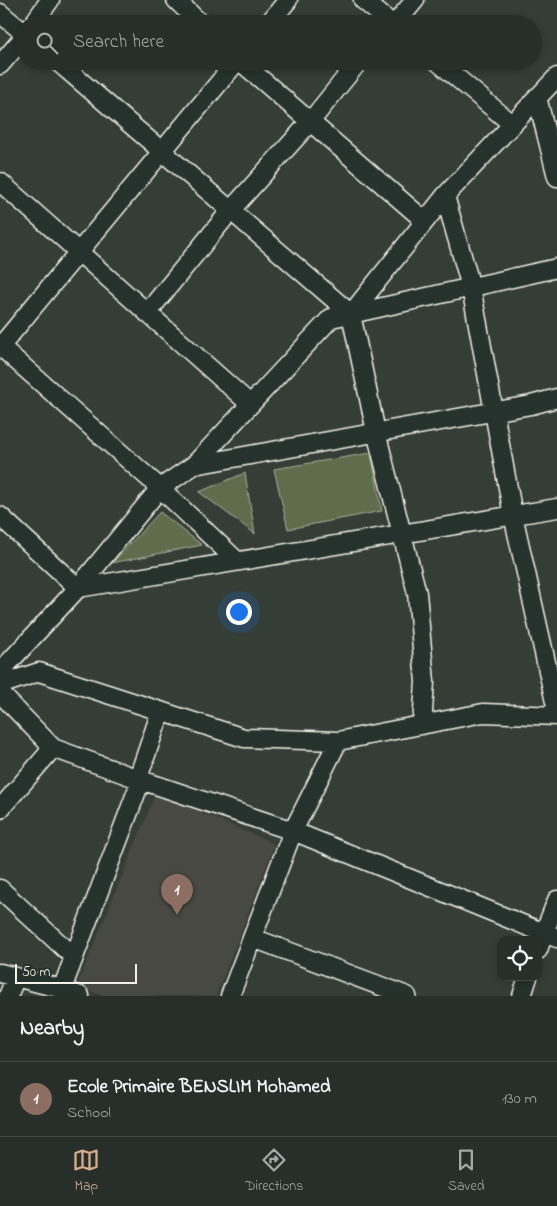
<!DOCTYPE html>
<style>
:root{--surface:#282e29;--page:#303631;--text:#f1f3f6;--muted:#a5a8a8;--line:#444a46;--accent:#d6ab8b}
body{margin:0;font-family:"Indie Flower",sans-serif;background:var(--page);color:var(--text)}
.controls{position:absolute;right:15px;bottom:15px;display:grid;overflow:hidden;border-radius:10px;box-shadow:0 2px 8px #0003}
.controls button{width:45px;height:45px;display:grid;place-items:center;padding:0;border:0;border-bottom:1px solid var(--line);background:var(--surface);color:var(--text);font:25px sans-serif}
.scale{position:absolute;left:15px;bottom:12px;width:122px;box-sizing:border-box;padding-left:5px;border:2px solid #f4f1e8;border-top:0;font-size:14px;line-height:18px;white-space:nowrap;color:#f4f1e8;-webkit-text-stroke:4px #26332d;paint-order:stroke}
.you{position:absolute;left:238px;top:611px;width:18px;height:18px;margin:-12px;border:4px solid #fff;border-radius:50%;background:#1a73e8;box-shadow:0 0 0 8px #1a73e833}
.badge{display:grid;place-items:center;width:32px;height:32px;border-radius:50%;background:var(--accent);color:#fff;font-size:16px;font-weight:700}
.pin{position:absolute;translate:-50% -41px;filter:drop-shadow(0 1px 2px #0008)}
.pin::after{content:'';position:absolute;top:26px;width:18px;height:15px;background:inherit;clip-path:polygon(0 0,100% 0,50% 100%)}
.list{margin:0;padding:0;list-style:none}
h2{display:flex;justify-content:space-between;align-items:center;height:65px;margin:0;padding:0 20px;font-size:21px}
h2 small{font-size:16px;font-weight:400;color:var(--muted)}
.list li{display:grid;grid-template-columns:32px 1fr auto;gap:15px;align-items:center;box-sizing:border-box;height:75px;padding:0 20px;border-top:1px solid var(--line)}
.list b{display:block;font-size:19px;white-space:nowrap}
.list p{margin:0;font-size:16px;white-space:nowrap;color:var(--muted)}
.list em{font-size:16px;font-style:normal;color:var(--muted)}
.icon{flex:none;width:28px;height:28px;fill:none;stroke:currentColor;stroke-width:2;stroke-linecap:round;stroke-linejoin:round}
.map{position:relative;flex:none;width:557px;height:996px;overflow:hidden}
.search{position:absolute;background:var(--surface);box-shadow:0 2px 8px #0003;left:15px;right:15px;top:15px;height:55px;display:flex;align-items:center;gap:12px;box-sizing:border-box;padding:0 18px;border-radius:28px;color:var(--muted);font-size:19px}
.sheet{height:140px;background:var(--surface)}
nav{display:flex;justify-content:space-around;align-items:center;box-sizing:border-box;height:70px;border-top:1px solid var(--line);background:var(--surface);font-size:14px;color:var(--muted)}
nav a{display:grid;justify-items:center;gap:2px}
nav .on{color:var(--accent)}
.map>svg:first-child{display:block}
</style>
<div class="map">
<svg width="557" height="996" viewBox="0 0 557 996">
<rect width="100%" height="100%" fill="#353d37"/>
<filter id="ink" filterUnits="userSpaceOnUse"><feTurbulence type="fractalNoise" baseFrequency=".02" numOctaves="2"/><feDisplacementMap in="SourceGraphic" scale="10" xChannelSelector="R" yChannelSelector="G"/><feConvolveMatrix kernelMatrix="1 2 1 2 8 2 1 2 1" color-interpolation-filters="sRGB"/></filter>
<g filter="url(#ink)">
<path fill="#474943" d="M 156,793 L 275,844 L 216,996 L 104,996 L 77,986 Z"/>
<path fill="#5e6d4e" stroke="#a9af9b" d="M 371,453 L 382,511 L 288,529 L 274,469 Z
M 245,473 L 255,534 L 199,492 Z
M 160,512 L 202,545 L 112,563 Z"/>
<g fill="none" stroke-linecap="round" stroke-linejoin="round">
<g stroke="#f4f1e8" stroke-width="21">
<path id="minor" d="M 176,0 L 201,24
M 363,0 L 392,24
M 0,13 L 24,33
M 33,24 L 50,0
M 268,24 L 288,0
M 395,24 L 415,0
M 57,61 L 351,314 L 376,432 L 417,593 L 425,682 L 422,725
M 240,61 L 425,221
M 437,61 L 512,124
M 0,65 L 24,37
M 537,97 L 557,177
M 0,182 L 250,404
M 445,196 L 471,287 L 513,515 L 557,711
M 147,313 L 231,210 L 310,122 L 359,61
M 351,314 L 557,268
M 0,346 L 160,488 L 237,561
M 0,347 L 237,61
M 194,465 L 531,405 L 557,398
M 0,516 L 78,588 L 557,508
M 0,672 L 78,588 L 160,488 L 194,465 L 331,318 L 351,314 L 445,196 L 557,77
M 0,685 L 39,672 L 244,738 L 338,741 L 483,713 L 557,716
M 0,693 L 53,748 L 141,780
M 338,741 L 293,831 L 544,933 L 557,900
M 138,778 L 161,711
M 0,809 L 53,748
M 0,889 L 74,957
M 253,938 L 407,996
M 538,950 L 544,933 L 557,938
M 0,973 L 62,989
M 8,996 L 16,977
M 80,996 L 62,989 L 141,780 L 293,831 L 230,996
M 522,996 L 528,977"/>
</g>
<use href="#minor" stroke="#26332d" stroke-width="18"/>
</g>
</g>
</svg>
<div class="controls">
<button><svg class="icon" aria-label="locate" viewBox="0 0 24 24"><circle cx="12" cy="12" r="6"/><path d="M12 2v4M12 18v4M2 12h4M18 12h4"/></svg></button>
</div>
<div class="scale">50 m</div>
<div class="you"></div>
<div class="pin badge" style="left:177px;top:915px;background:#8d6e63">1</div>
<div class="search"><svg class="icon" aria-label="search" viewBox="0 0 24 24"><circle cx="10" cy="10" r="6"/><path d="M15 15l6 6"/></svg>Search here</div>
</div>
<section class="sheet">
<h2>Nearby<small></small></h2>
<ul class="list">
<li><span class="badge" style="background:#8d6e63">1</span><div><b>Ecole Primaire BENSLIM Mohamed</b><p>School</p></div><em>130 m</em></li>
</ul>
</section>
<nav>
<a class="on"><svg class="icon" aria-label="map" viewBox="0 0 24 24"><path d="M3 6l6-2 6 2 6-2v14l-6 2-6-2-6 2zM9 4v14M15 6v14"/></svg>Map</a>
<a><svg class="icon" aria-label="directions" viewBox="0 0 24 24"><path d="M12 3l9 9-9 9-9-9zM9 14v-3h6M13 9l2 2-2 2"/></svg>Directions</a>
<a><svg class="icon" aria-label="saved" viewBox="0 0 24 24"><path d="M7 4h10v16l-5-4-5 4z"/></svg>Saved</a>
</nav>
